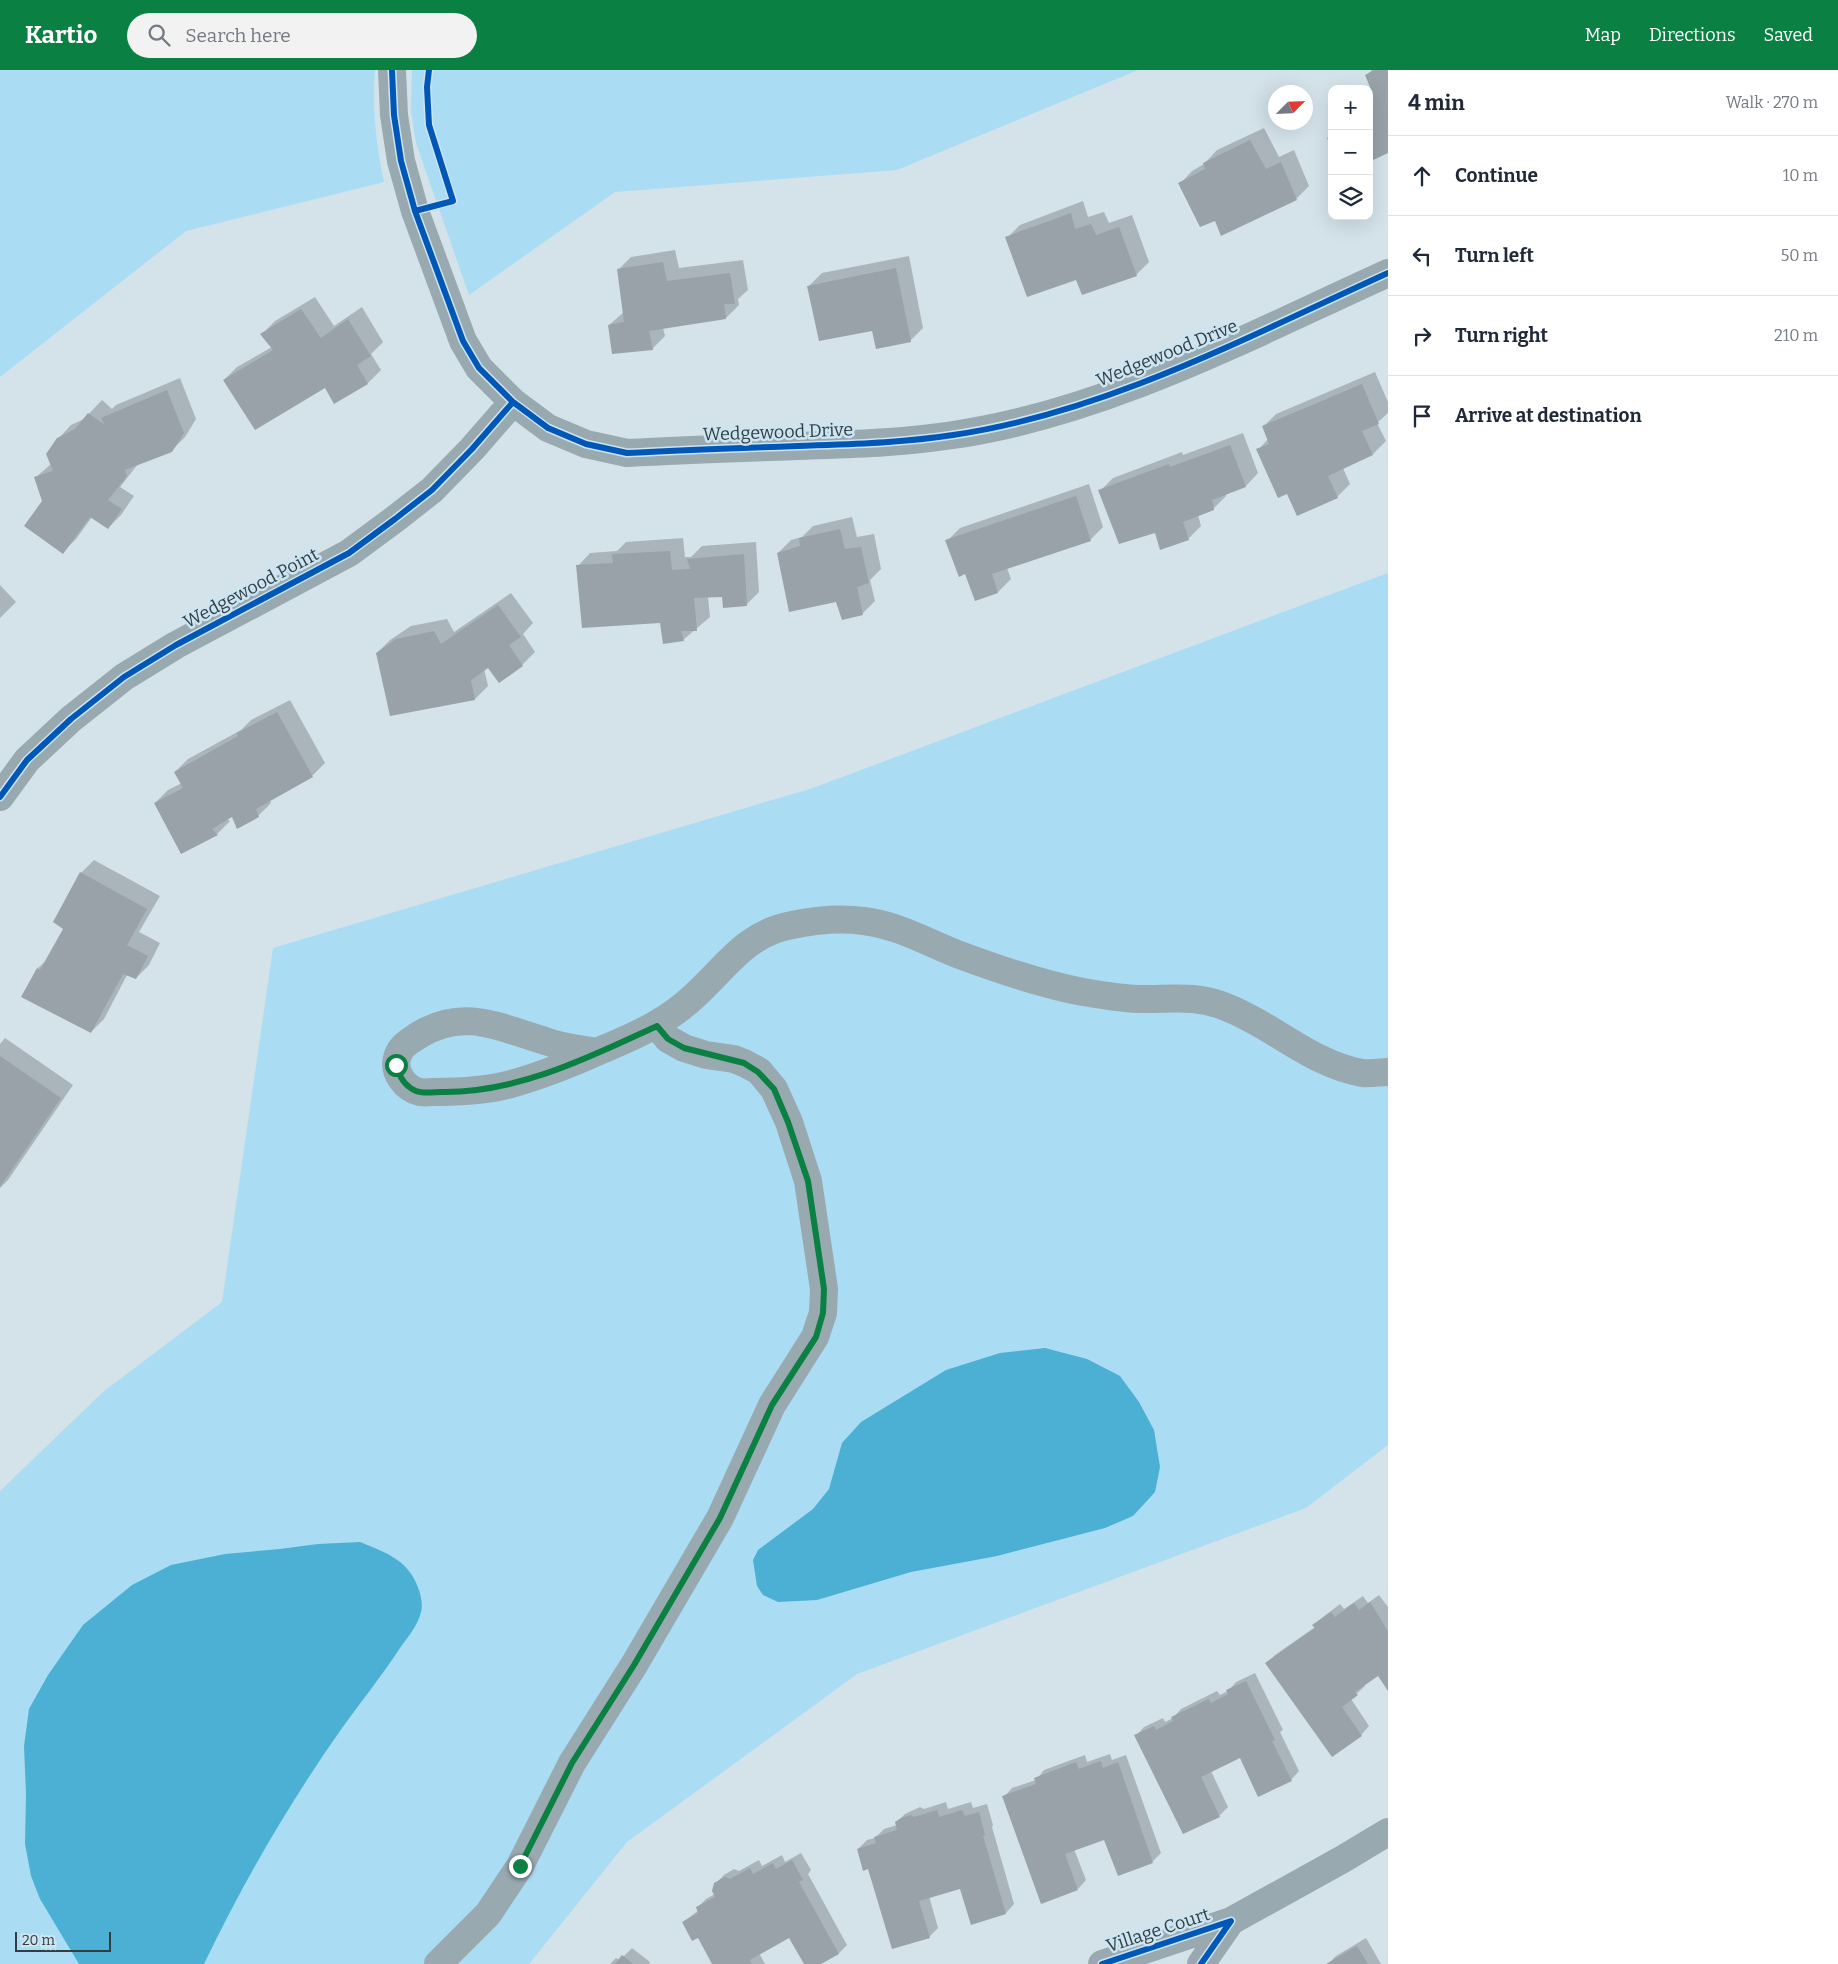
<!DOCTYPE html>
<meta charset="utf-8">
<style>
:root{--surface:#fff;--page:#f2f2f3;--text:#1f2937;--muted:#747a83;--line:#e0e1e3;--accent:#0b8043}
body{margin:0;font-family:Bitter,serif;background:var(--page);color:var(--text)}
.controls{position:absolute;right:15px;top:15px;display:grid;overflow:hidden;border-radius:10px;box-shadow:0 5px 20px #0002}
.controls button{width:45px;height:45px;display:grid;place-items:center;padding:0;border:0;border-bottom:1px solid var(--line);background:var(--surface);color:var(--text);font:25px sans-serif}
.compass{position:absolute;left:1268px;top:15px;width:45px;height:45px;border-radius:50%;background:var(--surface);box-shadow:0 5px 20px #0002;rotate:66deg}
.scale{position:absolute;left:15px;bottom:12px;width:96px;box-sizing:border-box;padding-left:5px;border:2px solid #333d42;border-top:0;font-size:14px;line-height:18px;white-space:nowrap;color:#333d42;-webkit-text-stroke:4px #cce5f2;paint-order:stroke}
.stop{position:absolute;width:15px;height:15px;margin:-11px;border:4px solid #0b8043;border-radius:50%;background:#fff}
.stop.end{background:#0b8043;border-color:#fff;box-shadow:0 1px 5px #0008}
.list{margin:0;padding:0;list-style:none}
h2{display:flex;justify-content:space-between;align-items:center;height:65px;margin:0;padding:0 20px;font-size:21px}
h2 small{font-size:16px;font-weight:400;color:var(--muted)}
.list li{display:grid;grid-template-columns:32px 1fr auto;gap:15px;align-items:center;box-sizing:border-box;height:80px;padding:0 20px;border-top:1px solid var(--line)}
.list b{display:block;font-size:19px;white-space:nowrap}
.list em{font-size:16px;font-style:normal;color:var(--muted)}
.icon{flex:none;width:28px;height:28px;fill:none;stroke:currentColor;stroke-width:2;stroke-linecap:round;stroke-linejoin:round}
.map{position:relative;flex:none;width:1388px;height:1894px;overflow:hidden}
header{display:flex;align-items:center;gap:30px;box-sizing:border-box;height:70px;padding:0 25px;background:var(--accent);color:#fff}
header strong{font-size:24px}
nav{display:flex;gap:28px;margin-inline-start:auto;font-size:18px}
.search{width:350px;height:45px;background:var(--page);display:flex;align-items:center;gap:12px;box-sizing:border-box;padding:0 18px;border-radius:28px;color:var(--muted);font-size:19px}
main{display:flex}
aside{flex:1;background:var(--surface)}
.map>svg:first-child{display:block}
</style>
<header>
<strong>Kartio</strong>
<div class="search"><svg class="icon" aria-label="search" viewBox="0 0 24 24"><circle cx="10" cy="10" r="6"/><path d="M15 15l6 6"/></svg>Search here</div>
<nav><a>Map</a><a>Directions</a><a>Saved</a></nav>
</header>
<main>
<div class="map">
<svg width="1388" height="1894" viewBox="0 0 1388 1894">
<rect width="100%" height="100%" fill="#d4e2ea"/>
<path fill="#aadcf4" d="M 0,0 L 375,0 C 372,37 376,75 384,112 L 186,161 L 0,307 Z
M 412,0 L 1138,0 L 897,100 L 615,122 L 469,225 L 416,73 L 411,41 Z
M 1388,503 L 1388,1375 L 1306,1438 L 857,1604 L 627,1772 L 529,1894 L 0,1894 L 0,1421 L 103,1322 L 222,1232 L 273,878 L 813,718 Z"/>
<path fill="#4bb0d3" d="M 1045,1278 L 1087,1289 L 1120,1306 L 1139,1332 L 1154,1360 L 1160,1397 L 1155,1422 L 1133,1446 L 1105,1458 L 997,1486 L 911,1502 L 817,1530 L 778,1532 L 763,1525 L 757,1516 L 753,1490 L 758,1480 L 813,1439 L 829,1419 L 842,1373 L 861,1352 L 946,1300 L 1000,1283 Z
M 360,1472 C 387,1483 409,1490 419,1520 C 421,1526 423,1536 421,1542 C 418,1555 408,1567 400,1578 C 381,1607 360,1633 340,1661 C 288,1735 243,1813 204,1894 L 79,1894 L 40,1829 L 31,1806 L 25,1774 L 26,1724 L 24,1676 L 29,1639 L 48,1605 L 83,1555 L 132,1515 L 171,1495 L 225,1484 L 280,1479 L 318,1474 Z"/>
<path fill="#0003" d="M 1372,0 L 1388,0 L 1388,81 L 1369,91 L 1369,19 L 1372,17 L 1366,6 Z
M 1264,58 L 1279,87 L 1294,80 L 1309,116 L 1296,129 L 1222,164 L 1215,149 L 1180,114 L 1192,101 L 1204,94 L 1217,80 Z
M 1332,63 L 1332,79 L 1327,68 Z
M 1083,131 L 1088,147 L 1104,142 L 1109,153 L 1132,145 L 1149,192 L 1136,205 L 1076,209 L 1007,168 L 1020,155 Z
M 675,180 L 679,198 L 743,190 L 748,220 L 738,229 L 739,235 L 726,248 L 663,258 L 665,266 L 652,279 L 609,255 L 624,242 L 618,200 L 631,187 Z
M 909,186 L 923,258 L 910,271 L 873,259 L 809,216 L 822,203 Z
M 315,227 L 334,256 L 362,237 L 383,272 L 371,284 L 381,300 L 368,313 L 335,332 L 326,316 L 224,310 L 237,297 L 272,277 L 262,264 L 275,251 Z
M 1375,302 L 1388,332 L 1388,343 L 1377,353 L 1386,371 L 1373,384 L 1343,398 L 1350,414 L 1337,427 L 1288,422 L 1258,380 L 1268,369 L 1263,357 L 1276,344 Z
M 180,308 L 196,349 L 185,367 L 172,380 L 138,394 L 120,417 L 134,426 L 121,445 L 108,458 L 92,447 L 76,469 L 63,482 L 35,408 L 51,394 L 58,369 L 71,355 L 84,349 L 102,330 L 112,339 L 116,335 Z
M 1243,363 L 1258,403 L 1246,416 L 1226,424 L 1226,426 L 1213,439 L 1198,445 L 1201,456 L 1188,469 L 1155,461 L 1100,421 L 1113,408 L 1182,382 L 1183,385 Z
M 1089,414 L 1103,457 L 1090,470 L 1007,498 L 1011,509 L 998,522 L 966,503 L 947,471 L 960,458 Z
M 852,447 L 857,467 L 874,464 L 881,499 L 870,510 L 875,531 L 862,544 L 837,531 L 778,483 L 791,470 L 802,467 L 813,456 Z
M 683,468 L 685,487 L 691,487 L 702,476 L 756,472 L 759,522 L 746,535 L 723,526 L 708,527 L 710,547 L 683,570 L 661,551 L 578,496 L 590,483 L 617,481 L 626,472 Z
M 0,515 L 16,532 L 0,548 Z
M 511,523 L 533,553 L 523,564 L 535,582 L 522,595 L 488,596 L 484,599 L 488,616 L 475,629 L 391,644 L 377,583 L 390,570 L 411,556 L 447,549 L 454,562 Z
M 290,630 L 325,693 L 312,706 L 270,730 L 271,733 L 258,746 L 233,746 L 227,749 L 230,751 L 217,764 L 155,733 L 168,720 L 182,713 L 175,702 L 188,689 L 241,660 L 251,650 Z
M 94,790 L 160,826 L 139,862 L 160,873 L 149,895 L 136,908 L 127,905 L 104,949 L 91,962 L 23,926 L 38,898 L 49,888 L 64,858 L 81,803 Z
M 5,968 L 73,1015 L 8,1110 L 0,1118 L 0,974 Z
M 1379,1525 L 1388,1537 L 1388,1619 L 1378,1605 L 1364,1614 L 1365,1616 L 1351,1629 L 1369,1656 L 1361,1665 L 1267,1593 L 1275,1585 L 1315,1557 L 1314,1555 L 1323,1547 L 1340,1534 L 1344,1539 L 1363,1526 L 1368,1533 Z
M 1255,1603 L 1283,1660 L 1280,1662 L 1299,1701 L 1291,1710 L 1240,1687 L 1211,1701 L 1228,1737 L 1219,1746 L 1136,1666 L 1144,1657 L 1163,1648 L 1165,1652 L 1173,1648 L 1181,1639 L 1217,1621 L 1220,1625 L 1228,1621 L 1236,1612 Z
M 1110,1684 L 1112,1690 L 1126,1685 L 1161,1783 L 1152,1792 L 1105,1768 L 1074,1779 L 1086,1810 L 1078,1819 L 1004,1727 L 1012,1718 L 1036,1710 L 1044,1700 L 1085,1685 L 1087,1692 Z
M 946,1732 L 948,1739 L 971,1732 L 973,1738 L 987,1734 L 993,1755 L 992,1757 L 1014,1834 L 1006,1843 L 971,1853 L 961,1817 L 929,1826 L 938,1858 L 929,1867 L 858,1779 L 867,1770 L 875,1768 L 884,1759 L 897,1755 L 896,1753 L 905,1744 L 920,1737 L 924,1739 Z
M 801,1783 L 811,1800 L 808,1804 L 847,1875 L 839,1883 L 819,1894 L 805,1894 L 790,1866 L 759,1883 L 765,1894 L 714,1894 L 698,1866 L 683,1852 L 699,1840 L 698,1837 L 706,1829 L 715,1824 L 715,1814 L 724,1805 L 734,1799 L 739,1801 L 759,1790 L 762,1796 L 782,1785 L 785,1792 Z
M 1366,1868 L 1381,1894 L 1328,1894 L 1336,1886 Z
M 632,1878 L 650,1892 L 649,1894 L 610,1894 L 616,1888 L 620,1890 Z"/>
<path fill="#98a2a8" d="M 1374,0 L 1387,0 L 1388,2 L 1388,83 L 1369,92 L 1369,24 L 1372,22 L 1365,5 Z
M 1250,70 L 1266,99 L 1281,92 L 1297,130 L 1221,166 L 1215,151 L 1200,157 L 1178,113 L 1205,99 L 1203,93 Z
M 1071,143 L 1075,159 L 1091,154 L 1096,165 L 1119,157 L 1137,206 L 1082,225 L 1076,210 L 1027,227 L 1005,167 Z
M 663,192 L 667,211 L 730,203 L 735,234 L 724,234 L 726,249 L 649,261 L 653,280 L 612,284 L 608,255 L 624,252 L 617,199 Z
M 896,198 L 911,272 L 876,279 L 872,261 L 819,271 L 807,216 Z
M 301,239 L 321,268 L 348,249 L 371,286 L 357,295 L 368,314 L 334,334 L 325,318 L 255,360 L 223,310 L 273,280 L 260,264 Z
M 1362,314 L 1379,354 L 1362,361 L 1373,385 L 1328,406 L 1338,428 L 1297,446 L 1287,424 L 1278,428 L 1256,379 L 1269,374 L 1262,356 Z
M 167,320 L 184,363 L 172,382 L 125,400 L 127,406 L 108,430 L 122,439 L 108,459 L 90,447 L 63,484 L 24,456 L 42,431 L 34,407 L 53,401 L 46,384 L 57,368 L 75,359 L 88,343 L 105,355 L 101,348 Z
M 1230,375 L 1246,417 L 1212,430 L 1214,440 L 1183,452 L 1189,470 L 1160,480 L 1155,463 L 1119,474 L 1098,420 L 1169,394 L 1170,397 Z
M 1076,426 L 1091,471 L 992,504 L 998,523 L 975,531 L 965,504 L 959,507 L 945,470 Z
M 840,459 L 845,479 L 861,477 L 869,513 L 857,517 L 863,545 L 842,550 L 836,532 L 789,542 L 777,483 L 800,476 L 799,468 Z
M 670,481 L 672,500 L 690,499 L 687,489 L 744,484 L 747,536 L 723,538 L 722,527 L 694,528 L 697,561 L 681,561 L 684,571 L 663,574 L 660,553 L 582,558 L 576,495 L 613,493 L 612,484 Z
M 498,535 L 521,567 L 509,575 L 523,596 L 499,613 L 488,598 L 471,610 L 475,630 L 390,646 L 376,583 L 396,569 L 434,561 L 441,574 Z
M 277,642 L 313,707 L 256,739 L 259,747 L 237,759 L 232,747 L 212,759 L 218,765 L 181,784 L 154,733 L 183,718 L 174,702 L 238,666 L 237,663 Z
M 80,802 L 147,839 L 127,875 L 148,886 L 136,909 L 123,904 L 91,963 L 21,927 L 37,898 L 40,900 L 63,859 L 53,852 Z
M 0,986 L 61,1028 L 0,1117 Z
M 1370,1532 L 1388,1561 L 1388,1621 L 1378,1606 L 1355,1622 L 1358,1625 L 1342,1637 L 1362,1666 L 1332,1687 L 1265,1593 L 1315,1558 L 1312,1555 L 1331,1542 L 1335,1547 L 1354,1533 L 1359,1540 Z
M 1246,1611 L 1275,1670 L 1272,1671 L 1292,1711 L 1258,1727 L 1240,1688 L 1201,1707 L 1220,1747 L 1183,1764 L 1134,1665 L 1154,1656 L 1156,1660 L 1173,1651 L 1171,1647 L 1209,1629 L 1211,1633 L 1228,1624 L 1226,1620 Z
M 1101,1691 L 1103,1698 L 1118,1692 L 1153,1793 L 1118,1806 L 1104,1770 L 1065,1784 L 1078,1820 L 1041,1834 L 1002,1726 L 1036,1714 L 1034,1708 L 1076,1692 L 1079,1699 Z
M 937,1740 L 939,1747 L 962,1740 L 965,1746 L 979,1742 L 985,1765 L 983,1766 L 1006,1844 L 971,1855 L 960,1819 L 919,1831 L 930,1868 L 892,1879 L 868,1799 L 863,1801 L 857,1779 L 876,1773 L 874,1767 L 897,1760 L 895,1752 L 901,1748 L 911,1745 L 914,1747 Z
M 792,1790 L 803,1810 L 799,1812 L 839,1884 L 821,1894 L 804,1894 L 789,1868 L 750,1890 L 752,1894 L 712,1894 L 698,1868 L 692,1871 L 682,1852 L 698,1843 L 696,1837 L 715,1827 L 712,1821 L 714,1813 L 725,1807 L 730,1809 L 750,1798 L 753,1804 L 773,1793 L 776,1799 Z
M 1357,1876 L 1368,1894 L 1326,1894 Z
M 622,1885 L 633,1894 L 615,1894 Z"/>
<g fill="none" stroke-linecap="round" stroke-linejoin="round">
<path stroke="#99a9b0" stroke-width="28" d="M 392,0 L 394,45 L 401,91 L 415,141 L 463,271 L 479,298 L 513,332 L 548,358 L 586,374 L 627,383 C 684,380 741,378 798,376 C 850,374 901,373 953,365 C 1105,343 1249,266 1388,203
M 0,727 L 27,690 L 71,649 L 124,607 L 176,575 L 349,483 L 395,449 L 432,420 L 472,379 L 513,332
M 596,982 C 579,979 561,977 545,971 C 501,958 464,937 419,965 C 410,971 400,976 397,988 C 393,1002 405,1019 420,1022 C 424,1023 428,1022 433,1022 C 458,1022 486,1021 511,1014 C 540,1006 570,994 597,982 C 629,968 657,957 684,935 C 722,905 741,864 792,855 C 816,850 841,848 864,851 C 897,855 927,872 957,884 C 997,899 1041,914 1083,922 C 1102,925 1123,929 1142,929 C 1174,929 1196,925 1226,937 C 1273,955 1311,994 1362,1003 C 1370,1004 1380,1002 1388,1002
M 1231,1851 L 1343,1789 L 1388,1762
M 438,1894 L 488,1844 L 520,1796 L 572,1693 L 634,1595 L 720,1448 L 772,1335 L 815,1267 L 823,1243 L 824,1219 L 808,1111 L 789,1052 L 774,1019 L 759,1001 L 744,993 L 734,989 L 706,985 L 684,978 L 668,969 L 657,956
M 1102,1894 L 1231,1851 L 1201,1894"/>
<g stroke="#cce5f2" stroke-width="9">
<path id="cycleway" d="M 392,0 L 394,45 L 401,91 L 415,141 L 463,271 L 479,298 L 513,332 L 548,358 L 586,374 L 627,383 C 684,380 741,378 798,376 C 850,374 901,373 953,365 C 1105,343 1249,266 1388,203
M 415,141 L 453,131 L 429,55 L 427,17 L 429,0
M 0,727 L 27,690 L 71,649 L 124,607 L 176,575 L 349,483 L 395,449 L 432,420 L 472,379 L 513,332
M 1102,1894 L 1231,1851 L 1201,1894"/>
</g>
<use href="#cycleway" stroke="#0057b8" stroke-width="6"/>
</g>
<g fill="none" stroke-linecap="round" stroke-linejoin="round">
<path stroke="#0b8043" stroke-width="6" d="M 396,995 C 399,1006 404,1016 416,1021 C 423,1024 434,1022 442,1022 C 518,1023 590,987 657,956 L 668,969 L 684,978 L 744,993 L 758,1002 L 774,1019 L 788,1052 L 808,1111 L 824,1219 L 823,1243 L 816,1267 L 772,1335 L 720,1448 L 634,1595 L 572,1693 L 520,1796"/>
</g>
<g text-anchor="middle" stroke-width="5" stroke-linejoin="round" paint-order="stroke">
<g font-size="18" fill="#333d42" stroke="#cce5f2">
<text transform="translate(1167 283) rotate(-22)" y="6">Wedgewood Drive</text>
<text transform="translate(778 362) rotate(-2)" y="6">Wedgewood Drive</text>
<text transform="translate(251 518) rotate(-28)" y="6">Wedgewood Point</text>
<text transform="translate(1158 1860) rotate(-18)" y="6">Village Court</text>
</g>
</g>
</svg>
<div class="controls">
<button>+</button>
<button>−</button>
<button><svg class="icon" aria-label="layers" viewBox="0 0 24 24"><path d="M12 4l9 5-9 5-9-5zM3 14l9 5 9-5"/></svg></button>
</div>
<svg class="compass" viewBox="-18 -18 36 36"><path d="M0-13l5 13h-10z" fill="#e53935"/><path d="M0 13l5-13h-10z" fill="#747a83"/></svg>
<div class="scale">20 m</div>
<div class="stop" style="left:396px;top:995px"></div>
<div class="stop end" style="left:520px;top:1796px"></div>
</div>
<aside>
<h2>4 min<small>Walk · 270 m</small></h2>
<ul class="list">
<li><svg class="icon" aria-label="ahead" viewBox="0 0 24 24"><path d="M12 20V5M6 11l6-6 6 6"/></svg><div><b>Continue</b></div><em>10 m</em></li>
<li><svg class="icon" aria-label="left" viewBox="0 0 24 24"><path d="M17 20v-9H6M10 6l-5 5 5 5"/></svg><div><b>Turn left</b></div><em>50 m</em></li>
<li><svg class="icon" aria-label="right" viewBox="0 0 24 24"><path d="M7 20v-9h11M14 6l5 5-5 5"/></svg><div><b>Turn right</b></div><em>210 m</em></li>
<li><svg class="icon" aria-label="arrive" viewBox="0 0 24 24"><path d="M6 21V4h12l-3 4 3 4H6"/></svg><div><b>Arrive at destination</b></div></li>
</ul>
</aside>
</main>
